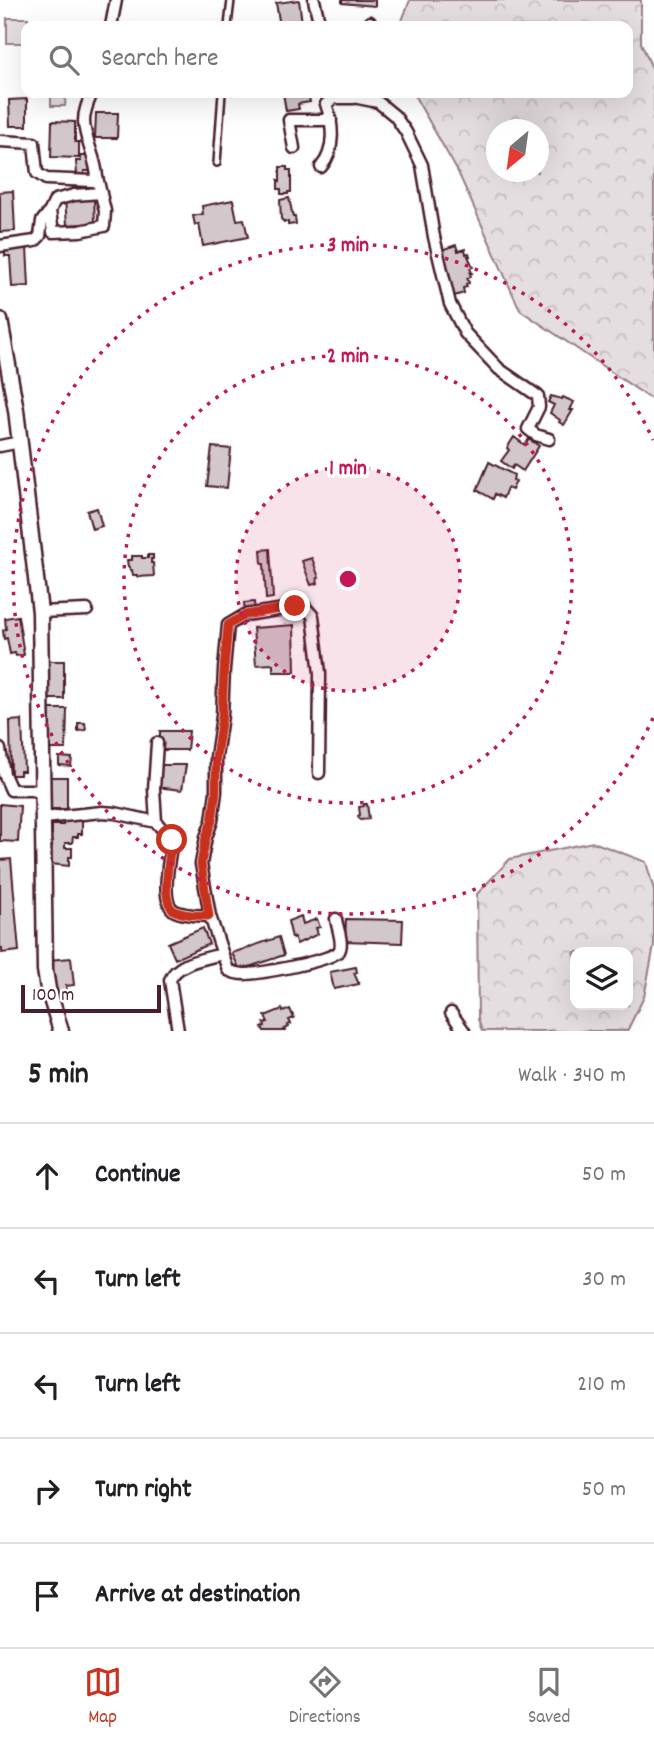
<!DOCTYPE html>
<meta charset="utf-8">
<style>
:root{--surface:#fff;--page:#f6f6f6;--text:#202124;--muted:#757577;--line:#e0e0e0;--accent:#c8321e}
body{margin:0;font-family:Dekko,sans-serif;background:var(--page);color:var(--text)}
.controls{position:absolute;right:21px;bottom:21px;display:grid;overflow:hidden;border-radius:14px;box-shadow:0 7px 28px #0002}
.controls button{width:63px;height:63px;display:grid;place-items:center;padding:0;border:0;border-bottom:2px solid var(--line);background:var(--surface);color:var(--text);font:35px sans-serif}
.compass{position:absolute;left:486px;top:119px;width:63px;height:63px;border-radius:50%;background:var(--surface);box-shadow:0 7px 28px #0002;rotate:209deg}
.scale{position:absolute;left:21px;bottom:18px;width:140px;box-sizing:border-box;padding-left:7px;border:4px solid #4a1f2b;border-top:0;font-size:19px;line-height:24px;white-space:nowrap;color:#4a1f2b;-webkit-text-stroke:5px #fff;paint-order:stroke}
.stop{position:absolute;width:21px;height:21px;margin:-16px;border:5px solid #c8321e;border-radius:50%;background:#fff}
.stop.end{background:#c8321e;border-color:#fff;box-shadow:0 2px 7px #0008}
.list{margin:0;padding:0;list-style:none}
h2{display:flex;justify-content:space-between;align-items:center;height:91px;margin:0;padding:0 28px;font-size:30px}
h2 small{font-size:23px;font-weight:400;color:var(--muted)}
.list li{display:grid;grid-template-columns:46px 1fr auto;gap:21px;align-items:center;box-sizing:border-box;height:105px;padding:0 28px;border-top:2px solid var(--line)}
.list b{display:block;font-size:26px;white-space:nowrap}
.list em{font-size:23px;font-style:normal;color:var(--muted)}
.icon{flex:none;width:38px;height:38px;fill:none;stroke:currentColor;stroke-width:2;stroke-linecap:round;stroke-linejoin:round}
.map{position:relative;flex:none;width:654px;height:1031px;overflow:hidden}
.search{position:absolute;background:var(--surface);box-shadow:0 7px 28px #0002;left:21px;right:21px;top:21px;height:77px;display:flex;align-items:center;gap:18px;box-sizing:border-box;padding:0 24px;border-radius:14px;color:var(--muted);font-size:26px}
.sheet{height:616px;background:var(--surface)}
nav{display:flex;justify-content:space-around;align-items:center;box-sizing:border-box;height:98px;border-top:2px solid var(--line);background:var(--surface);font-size:19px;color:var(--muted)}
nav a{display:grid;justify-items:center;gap:4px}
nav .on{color:var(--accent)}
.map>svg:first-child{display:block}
</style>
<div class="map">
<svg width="654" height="1031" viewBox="0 0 654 1031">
<defs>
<pattern id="forest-crowns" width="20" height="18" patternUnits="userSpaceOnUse" patternTransform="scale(1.75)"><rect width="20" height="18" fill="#e5dee0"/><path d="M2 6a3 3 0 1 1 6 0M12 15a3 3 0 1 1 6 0" fill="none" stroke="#c6bec0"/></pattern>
</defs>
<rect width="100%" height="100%" fill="#fff"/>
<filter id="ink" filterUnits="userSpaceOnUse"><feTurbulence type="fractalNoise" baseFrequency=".0143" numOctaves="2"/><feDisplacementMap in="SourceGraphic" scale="14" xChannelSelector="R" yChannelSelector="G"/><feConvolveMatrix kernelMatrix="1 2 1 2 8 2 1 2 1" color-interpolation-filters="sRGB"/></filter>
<g filter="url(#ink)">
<path fill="#e5dee0" stroke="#987e86" stroke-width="2" d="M 7,18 L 28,18 L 28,26 L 26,26 L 26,43 L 7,43 Z
M 51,93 L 66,93 L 65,106 L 51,106 Z"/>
<path fill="url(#forest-crowns)" stroke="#987e86" stroke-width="2" fill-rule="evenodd" d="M 410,0 L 641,0 L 641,43 L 654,73 L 654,401 L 520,310 L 458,172 L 413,93 L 628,93 L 628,26 L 400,26 ZM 496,130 L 538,130 L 538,172 L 496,172 Z
M 593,842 L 646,862 L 654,890 L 654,946 L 644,997 L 627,1031 L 482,1031 L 478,1019 L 477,894 L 510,859 ZM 575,952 L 628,952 L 628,1005 L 575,1005 Z"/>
<path fill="#d2c7cb" stroke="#4a1f2b" stroke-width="2" d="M 299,0 L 302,23 L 280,26 L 276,3 Z
M 342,0 L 375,0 L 375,6 L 342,3 Z
M 283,93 L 308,93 L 310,102 L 298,104 L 299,109 L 286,111 Z
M 27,99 L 27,126 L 10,126 L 9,100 Z
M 96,113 L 118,113 L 117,138 L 95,138 Z
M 52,121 L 75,122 L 75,142 L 79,142 L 79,158 L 51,157 Z
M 80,156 L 92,156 L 92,171 L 84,171 L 84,176 L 77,176 L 76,161 L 81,161 Z
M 280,167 L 287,167 L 287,170 L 291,170 L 291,192 L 288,192 L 288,194 L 281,194 L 281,189 L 278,189 L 278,180 L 280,181 Z
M 13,191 L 15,231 L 0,232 L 0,192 Z
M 94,198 L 95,223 L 67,225 L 65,200 Z
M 289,198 L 293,217 L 295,217 L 296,224 L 288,225 L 288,222 L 284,222 L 281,219 L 280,200 Z
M 233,200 L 237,220 L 244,219 L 248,237 L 203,246 L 199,224 L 195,225 L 193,216 L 203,214 L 202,206 Z
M 456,245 L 458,251 L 465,249 L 466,254 L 469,253 L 470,256 L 468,256 L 473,267 L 470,268 L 472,273 L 470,273 L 471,277 L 467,278 L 469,283 L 466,284 L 467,287 L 463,288 L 464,293 L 451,297 L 442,262 L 445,261 L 441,250 Z
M 27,247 L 29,286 L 12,287 L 10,256 L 5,256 L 5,248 Z
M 551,396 L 562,399 L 563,397 L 574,402 L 570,410 L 573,410 L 564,425 L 559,422 L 560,420 L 550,413 L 554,405 L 548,402 Z
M 514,437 L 525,445 L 529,439 L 539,446 L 523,471 L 514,465 L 512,469 L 501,461 L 509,450 L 507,448 Z
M 212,447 L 231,449 L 227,488 L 207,486 Z
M 489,462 L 514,475 L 513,480 L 516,481 L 512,490 L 507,488 L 503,498 L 495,494 L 493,499 L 477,490 Z
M 97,508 L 102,526 L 92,529 L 87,511 Z
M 270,549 L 273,598 L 266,599 L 264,564 L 262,564 L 261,550 Z
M 148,555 L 153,555 L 153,559 L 151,559 L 151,563 L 153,563 L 154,576 L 137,577 L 137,575 L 133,575 L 132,570 L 130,570 L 129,567 L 128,567 L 127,560 L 132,560 L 132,556 L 142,556 L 142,558 L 148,558 Z
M 312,558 L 319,578 L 317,579 L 318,583 L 311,585 L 302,561 Z
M 254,602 L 255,611 L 245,612 L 244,603 Z
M 18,616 L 24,655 L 16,656 L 15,653 L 10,654 L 7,638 L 4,639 L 3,630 L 6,629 L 5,618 Z
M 294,625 L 295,672 L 273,672 L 273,664 L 256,665 L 253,628 Z
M 45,661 L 64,661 L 64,699 L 46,699 Z
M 49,709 L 67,709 L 66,749 L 48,749 Z
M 22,720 L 24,771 L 20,771 L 20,775 L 11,775 L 10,721 Z
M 78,723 L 85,723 L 86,730 L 78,731 Z
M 160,731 L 189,731 L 187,750 L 160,750 Z
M 59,757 L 72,758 L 71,766 L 59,765 Z
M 156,765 L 186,765 L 182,790 L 156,787 Z
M 49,777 L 67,777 L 67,809 L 49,809 Z
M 0,804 L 20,806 L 18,842 L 0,841 Z
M 364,804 L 367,804 L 369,819 L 360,820 L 358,816 L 360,815 L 359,807 L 364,806 Z
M 63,821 L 82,821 L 82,834 L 78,834 L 78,837 L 73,837 L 72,843 L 65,843 L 65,848 L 72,848 L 72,857 L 69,857 L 69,866 L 50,864 L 47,847 L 52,847 L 52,842 L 49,842 L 49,834 L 52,834 L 52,825 L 63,825 Z
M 11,859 L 19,951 L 2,953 L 2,948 L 0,948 L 0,860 Z
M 301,916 L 303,924 L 317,919 L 320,927 L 316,928 L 318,934 L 297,944 L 294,937 L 292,938 L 288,921 Z
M 346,919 L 403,920 L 402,943 L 345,941 Z
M 203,928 L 209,944 L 175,959 L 168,943 Z
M 279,937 L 284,955 L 240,970 L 232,953 Z
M 71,958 L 74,985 L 66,986 L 66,993 L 53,994 L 48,960 Z
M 356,967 L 357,972 L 354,973 L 359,984 L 334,989 L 330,972 Z
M 282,1009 L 283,1012 L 290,1009 L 294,1018 L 289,1020 L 291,1024 L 288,1025 L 289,1027 L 284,1029 L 285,1031 L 264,1031 L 262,1027 L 265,1026 L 264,1023 L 268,1022 L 265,1016 Z"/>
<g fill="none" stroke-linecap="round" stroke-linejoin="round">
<g stroke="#4a1f2b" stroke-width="10">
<path id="lane" d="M 228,26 L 231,0
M 217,163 L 222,93"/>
</g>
<g stroke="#4a1f2b" stroke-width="15">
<path id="street" d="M 314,0 L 320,26
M 111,26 L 116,0
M 369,26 L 370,22
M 348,93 L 358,98 L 378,102 L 395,116 L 406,132 L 422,165 L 434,237 L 450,304 L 465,333 L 499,369 L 538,396 L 539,407 L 528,429 L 536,435 L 549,439
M 0,141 L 34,143 L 37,173 L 46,179 L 93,181 L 97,177 C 96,157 84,139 84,121 C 84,111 88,102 92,93
M 294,148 L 289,120 L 331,120
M 321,167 C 336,150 333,123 326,104 L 334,98 L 354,98
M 97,177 L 105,211 L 104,226 L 80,231 L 53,232 L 50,211 L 55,200 L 74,195 L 101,193
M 0,246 L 35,241 L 40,236 L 42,221 L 50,211
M 0,446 L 20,442
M 40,612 L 87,610
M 0,749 L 4,774 L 11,790 L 31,790 L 41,792
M 43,818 L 102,812 L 115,813 L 156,822 L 172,840 C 170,855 159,903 175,911 C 185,916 199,915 210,916 L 228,970 C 234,973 238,974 244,974 C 257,974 333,961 339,951 C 344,944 337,927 336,919
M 156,822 L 154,789 L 157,743
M 210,916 L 201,864 L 206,837 L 212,821 L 216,792 L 216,757 L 222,716 L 224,669 L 228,625 L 245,615 L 304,606 L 313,616 L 320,673 L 319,773
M 451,1013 L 464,1031
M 178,1031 L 170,980 C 177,962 205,959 222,954"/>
</g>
<g stroke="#4a1f2b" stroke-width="19">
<path id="secondary" d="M 0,320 L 16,410 L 40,612 L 45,970 L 48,989 L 61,1031"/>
</g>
<use href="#lane" stroke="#fff" stroke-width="5"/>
<use href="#street" stroke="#fff" stroke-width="10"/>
<use href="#secondary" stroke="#fff" stroke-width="14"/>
</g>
</g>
<g fill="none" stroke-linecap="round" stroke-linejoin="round" filter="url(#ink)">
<path stroke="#c8321e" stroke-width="9" d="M 172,840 C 170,855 159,903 175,911 C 185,916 199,915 209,916 L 201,864 L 206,837 L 212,821 L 216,792 L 216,757 L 222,716 L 224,669 L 228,625 L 245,615 L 295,606"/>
</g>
<circle cx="348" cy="579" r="112" fill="#c2185b" fill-opacity=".12"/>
<g fill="none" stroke="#c2185b" stroke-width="3.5" stroke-dasharray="3.5 7">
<circle cx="348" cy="579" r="112"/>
<circle cx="348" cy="579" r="224"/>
<path d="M653 718A335 335 0 1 1 653 440"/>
</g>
<circle cx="348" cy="579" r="10" fill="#c2185b" stroke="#fff" stroke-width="3.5"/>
<g font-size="21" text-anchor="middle" font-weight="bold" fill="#c2185b" stroke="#fff" stroke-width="7" stroke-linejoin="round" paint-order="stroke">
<text x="348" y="251">3 min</text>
<text x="348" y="362">2 min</text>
<text x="348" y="474">1 min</text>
</g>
</svg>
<div class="controls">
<button><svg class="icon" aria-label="layers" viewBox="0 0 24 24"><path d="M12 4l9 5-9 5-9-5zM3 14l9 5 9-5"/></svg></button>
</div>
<svg class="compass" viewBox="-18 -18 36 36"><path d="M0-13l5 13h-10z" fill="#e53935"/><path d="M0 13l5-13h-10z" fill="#757577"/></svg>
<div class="scale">100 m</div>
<div class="stop" style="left:172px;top:840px"></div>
<div class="stop end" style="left:295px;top:606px"></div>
<div class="search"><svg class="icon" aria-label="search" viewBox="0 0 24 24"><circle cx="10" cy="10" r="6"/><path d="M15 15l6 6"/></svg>Search here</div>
</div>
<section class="sheet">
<h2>5 min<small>Walk · 340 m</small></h2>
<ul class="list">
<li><svg class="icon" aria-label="ahead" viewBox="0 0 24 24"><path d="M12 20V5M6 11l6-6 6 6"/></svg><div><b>Continue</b></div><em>50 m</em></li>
<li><svg class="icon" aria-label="left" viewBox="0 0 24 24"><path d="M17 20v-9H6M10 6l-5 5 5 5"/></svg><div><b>Turn left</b></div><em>30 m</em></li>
<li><svg class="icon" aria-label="left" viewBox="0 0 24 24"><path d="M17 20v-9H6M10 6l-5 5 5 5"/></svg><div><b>Turn left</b></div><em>210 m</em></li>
<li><svg class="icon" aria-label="right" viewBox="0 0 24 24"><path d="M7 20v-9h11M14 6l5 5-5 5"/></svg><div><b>Turn right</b></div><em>50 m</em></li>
<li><svg class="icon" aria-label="arrive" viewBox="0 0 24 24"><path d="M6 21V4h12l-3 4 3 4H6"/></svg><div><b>Arrive at destination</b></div></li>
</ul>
</section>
<nav>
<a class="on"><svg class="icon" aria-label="map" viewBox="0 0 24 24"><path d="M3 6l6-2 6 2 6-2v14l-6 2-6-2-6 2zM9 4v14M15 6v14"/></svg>Map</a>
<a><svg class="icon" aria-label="directions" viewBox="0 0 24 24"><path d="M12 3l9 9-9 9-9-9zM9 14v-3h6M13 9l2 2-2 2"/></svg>Directions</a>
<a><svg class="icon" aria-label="saved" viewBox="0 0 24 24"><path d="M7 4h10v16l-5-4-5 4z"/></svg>Saved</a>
</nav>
